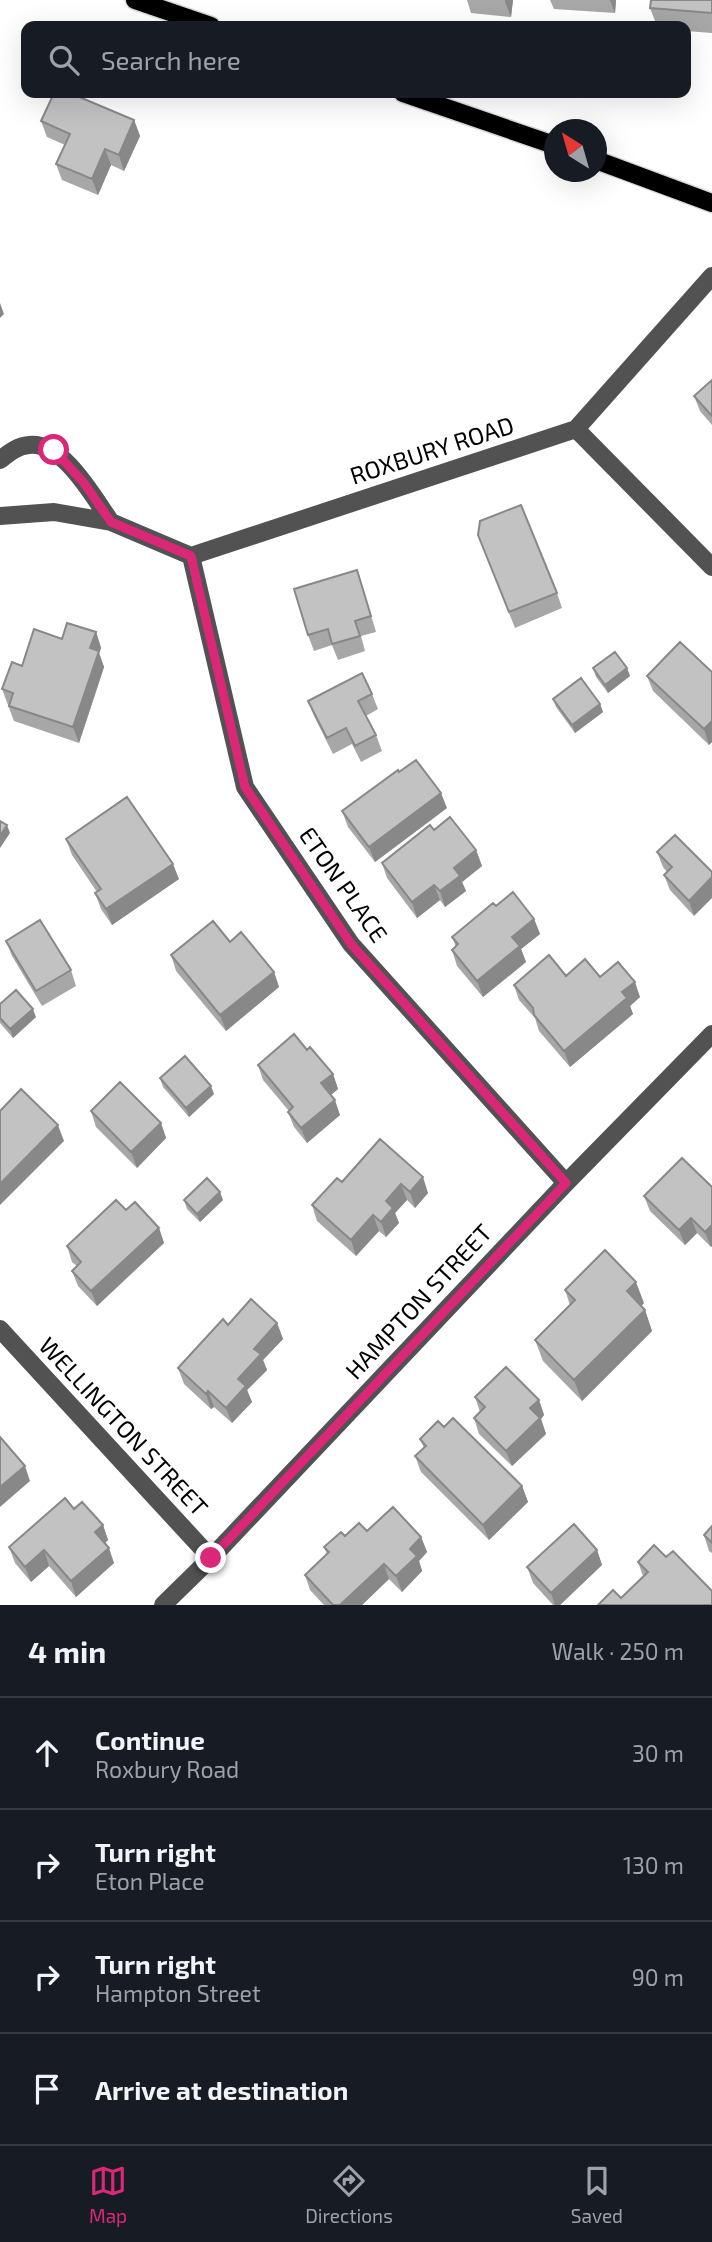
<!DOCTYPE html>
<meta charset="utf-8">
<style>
:root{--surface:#171b24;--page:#20242c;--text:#f1f3f6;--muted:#9ea1a6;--line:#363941;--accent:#db2777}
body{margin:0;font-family:"Exo 2",sans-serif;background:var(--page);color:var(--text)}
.compass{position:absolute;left:544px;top:119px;width:63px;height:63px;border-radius:50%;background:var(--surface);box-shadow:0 7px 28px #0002;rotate:323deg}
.stop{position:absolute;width:21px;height:21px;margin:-16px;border:5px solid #db2777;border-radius:50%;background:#fff}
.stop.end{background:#db2777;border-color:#fff;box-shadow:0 2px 7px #0008}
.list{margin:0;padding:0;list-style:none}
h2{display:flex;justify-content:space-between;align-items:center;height:91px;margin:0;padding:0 28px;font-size:30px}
h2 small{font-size:23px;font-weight:400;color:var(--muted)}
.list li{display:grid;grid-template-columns:46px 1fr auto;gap:21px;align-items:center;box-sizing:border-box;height:112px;padding:0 28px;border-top:2px solid var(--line)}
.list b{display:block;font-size:26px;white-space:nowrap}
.list p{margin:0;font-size:23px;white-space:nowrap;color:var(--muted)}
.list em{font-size:23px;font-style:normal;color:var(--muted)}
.icon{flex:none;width:38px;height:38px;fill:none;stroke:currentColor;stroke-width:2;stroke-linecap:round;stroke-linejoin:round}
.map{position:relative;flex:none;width:712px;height:1605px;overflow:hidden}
.search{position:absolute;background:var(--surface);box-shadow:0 7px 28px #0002;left:21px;right:21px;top:21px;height:77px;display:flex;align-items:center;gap:18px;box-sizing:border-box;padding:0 24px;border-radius:14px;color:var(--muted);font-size:26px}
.sheet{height:539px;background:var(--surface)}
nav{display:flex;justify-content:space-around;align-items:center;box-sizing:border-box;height:98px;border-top:2px solid var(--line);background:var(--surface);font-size:19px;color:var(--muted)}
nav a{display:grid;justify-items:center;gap:4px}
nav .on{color:var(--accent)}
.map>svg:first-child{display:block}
</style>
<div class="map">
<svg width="712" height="1605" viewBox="0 0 712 1605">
<rect width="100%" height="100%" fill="#fff"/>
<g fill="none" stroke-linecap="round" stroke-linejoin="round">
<g stroke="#dbdbdb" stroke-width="21">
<path id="major" d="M 135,0 L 211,26
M 403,93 L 554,145
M 596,160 L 712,203"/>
</g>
<path stroke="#525252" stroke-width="18" d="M 576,429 L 712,567
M 0,460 C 9,453 17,446 29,445 C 63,441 94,498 111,522
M 0,516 L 54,512 L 111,522 L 191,556 L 576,429 L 712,276
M 191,556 L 245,787 L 351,944 L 566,1183
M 0,1329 L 211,1558
M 163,1605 L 211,1558 L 566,1183 L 712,1034"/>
<use href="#major" stroke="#000" stroke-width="18"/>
</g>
<path fill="#a7a7a7" d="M 467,0 L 513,0 L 511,17 L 471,13 Z
M 550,0 L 616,0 L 615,13 L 554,9 Z
M 712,0 L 712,33 L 686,31 L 686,26 L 657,26 L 650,8 Z
M 134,120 L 140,136 L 124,171 L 111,165 L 98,195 L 62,180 L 56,164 L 65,145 L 47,137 L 41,121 Z
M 712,380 L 712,425 L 700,411 L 694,396 Z
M 484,550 L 557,593 L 562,608 L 515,628 Z
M 362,585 L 376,632 L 361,636 L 365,651 L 338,660 L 332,645 L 314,651 L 308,635 Z
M 96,632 L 101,648 L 99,653 L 104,667 L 79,743 L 14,721 L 2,689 L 22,666 Z
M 593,668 L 627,668 L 630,676 L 608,693 L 596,677 Z
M 712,672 L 712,742 L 709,745 L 653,691 L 647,676 Z
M 372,694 L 378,709 L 366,716 L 376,735 L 382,751 L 361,762 L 352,744 L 333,754 L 314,716 L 308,701 Z
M 553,699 L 600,704 L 603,712 L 575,733 L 556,707 Z
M 399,772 L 447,808 L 375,862 L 348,827 L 342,811 Z
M 434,830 L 476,850 L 482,866 L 462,882 L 466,891 L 445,907 L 440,900 L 417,918 L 387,878 L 382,863 Z
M 675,835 L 694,916 L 670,890 L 664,875 L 667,872 L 663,867 L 657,852 Z
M 66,839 L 179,879 L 112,925 L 101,909 L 95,893 L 97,892 L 72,855 Z
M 496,906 L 534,919 L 540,934 L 521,949 L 526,962 L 483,997 L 457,966 L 452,950 L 456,947 L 452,937 Z
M 6,941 L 71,970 L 76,986 L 42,1006 L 12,956 Z
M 230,942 L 274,972 L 279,987 L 226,1031 L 176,971 L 171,955 Z
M 566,976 L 600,977 L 640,997 L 630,1006 L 633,1014 L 570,1067 L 539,1031 L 535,1018 L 519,1000 L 514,985 Z
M 0,1004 L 36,1017 L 13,1038 L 0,1023 Z
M 307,1050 L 333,1074 L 338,1089 L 331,1095 L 340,1115 L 307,1143 L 294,1127 L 288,1112 L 289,1111 L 263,1080 L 258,1065 Z
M 160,1078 L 214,1094 L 189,1117 L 163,1087 Z
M 91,1111 L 161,1123 L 166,1138 L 137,1168 L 96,1127 Z
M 380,1139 L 428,1193 L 415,1208 L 407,1200 L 395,1213 L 399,1223 L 386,1237 L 379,1231 L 356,1256 L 317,1221 L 312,1205 L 342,1182 Z
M 712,1187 L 712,1246 L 711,1247 L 697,1233 L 685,1245 L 650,1211 L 644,1196 Z
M 184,1200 L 223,1200 L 200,1222 L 187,1209 Z
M 126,1210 L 159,1228 L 164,1243 L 97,1306 L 78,1286 L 72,1271 L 77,1266 L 72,1262 L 67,1246 Z
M 565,1290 L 644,1303 L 641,1306 L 645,1310 L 652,1331 L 582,1401 L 543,1361 L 535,1340 L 570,1305 Z
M 277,1323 L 283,1339 L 263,1360 L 267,1370 L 247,1390 L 252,1402 L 232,1423 L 214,1407 L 211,1409 L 184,1384 L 178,1368 L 228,1325 Z
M 475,1397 L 539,1400 L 544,1415 L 541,1419 L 546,1434 L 512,1466 L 479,1434 L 474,1418 L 480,1412 Z
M 444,1427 L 522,1486 L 528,1502 L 489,1540 L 421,1472 L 415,1456 L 424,1448 L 420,1439 Z
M 74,1509 L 103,1525 L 108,1540 L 105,1543 L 114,1563 L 76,1597 L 49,1566 L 31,1582 L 15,1563 L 9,1547 Z
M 712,1526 L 712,1553 L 709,1551 L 704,1535 Z
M 367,1531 L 421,1537 L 427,1552 L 419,1561 L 422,1571 L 402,1592 L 389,1579 L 362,1605 L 324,1605 L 310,1590 L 305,1575 L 327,1554 L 324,1547 L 345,1536 Z
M 597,1550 L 602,1565 L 560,1605 L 553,1605 L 533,1583 L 527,1567 Z
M 666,1557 L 621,1598 L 643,1576 L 638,1562 Z"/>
<path fill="#888" d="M 505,0 L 513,0 L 511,17 L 505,2 Z
M 610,0 L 616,0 L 615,13 Z
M 134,120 L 140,136 L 124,171 L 119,155 Z
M 105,149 L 111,165 L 98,195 L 92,179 Z
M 0,303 L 4,314 L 0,318 Z
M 96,632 L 101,648 L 99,653 L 104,667 L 79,743 L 73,727 L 90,648 Z
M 627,668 L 630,676 L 608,693 L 605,685 Z
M 600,704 L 603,712 L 575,733 L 572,725 Z
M 712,721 L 712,742 L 709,745 L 704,729 Z
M 441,793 L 447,808 L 375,862 L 369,847 Z
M 7,825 L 10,833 L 0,848 L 0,836 Z
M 476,850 L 482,866 L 462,882 L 466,891 L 445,907 L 440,891 L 454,868 Z
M 173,864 L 179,879 L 112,925 L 106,909 Z
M 712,877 L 712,898 L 694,916 L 689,901 Z
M 434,885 L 440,900 L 417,918 L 412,902 Z
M 534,919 L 540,934 L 521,949 L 526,962 L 483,997 L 477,981 L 512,937 Z
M 274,972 L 279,987 L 226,1031 L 220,1015 Z
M 635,982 L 640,997 L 630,1006 L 633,1014 L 570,1067 L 564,1051 L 622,992 Z
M 33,1009 L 36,1017 L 13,1038 L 10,1029 Z
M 333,1074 L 338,1089 L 326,1099 L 321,1083 Z
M 211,1086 L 214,1094 L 189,1117 L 186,1108 Z
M 335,1100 L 340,1115 L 307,1143 L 301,1128 Z
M 161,1123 L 166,1138 L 137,1168 L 131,1152 Z
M 58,1125 L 64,1141 L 0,1205 L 0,1184 Z
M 423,1177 L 428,1193 L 415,1208 L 410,1192 Z
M 401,1184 L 407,1200 L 395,1213 L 399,1223 L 386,1237 L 381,1222 L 386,1201 Z
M 220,1192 L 223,1200 L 200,1222 L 197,1214 Z
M 373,1215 L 379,1231 L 356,1256 L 351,1240 Z
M 691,1218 L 697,1233 L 685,1245 L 679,1230 Z
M 712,1225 L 712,1246 L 711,1247 L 705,1232 Z
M 159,1228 L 164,1243 L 97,1306 L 91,1291 Z
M 636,1282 L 644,1303 L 634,1313 L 627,1291 Z
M 645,1310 L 652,1331 L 582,1401 L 574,1380 Z
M 277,1323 L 283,1339 L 263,1360 L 267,1370 L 247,1390 L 252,1402 L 232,1423 L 226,1408 L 238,1379 L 254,1349 Z
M 208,1391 L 214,1407 L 211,1409 L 206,1394 Z
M 539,1400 L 544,1415 L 541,1419 L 546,1434 L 512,1466 L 506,1451 L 530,1408 Z
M 25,1466 L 30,1481 L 0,1507 L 0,1487 Z
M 522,1486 L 528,1502 L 489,1540 L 483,1525 Z
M 103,1525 L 108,1540 L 100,1547 L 95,1532 Z
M 421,1537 L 427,1552 L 419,1561 L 422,1571 L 402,1592 L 396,1576 L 410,1549 Z
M 109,1548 L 114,1563 L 76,1597 L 71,1581 Z
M 44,1550 L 49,1566 L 31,1582 L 25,1567 Z
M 597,1550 L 602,1565 L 560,1605 L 555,1605 L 551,1593 Z
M 384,1564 L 389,1579 L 362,1605 L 340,1605 Z"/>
<path fill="#c2c2c2" stroke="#888" stroke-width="2" d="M 651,0 L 712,0 L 712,13 L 650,8 Z
M 54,93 L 70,93 L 134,120 L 119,155 L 105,149 L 92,179 L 56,164 L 70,134 L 41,121 Z
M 712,380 L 712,416 L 694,396 Z
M 521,505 L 557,593 L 509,612 L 478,535 L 480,521 Z
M 357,570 L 371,616 L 355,621 L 360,636 L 332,644 L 328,629 L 308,635 L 294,589 Z
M 67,623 L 96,632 L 90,648 L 99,651 L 73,727 L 9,706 L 13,693 L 2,689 L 12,662 L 22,666 L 34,629 L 62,639 Z
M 680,642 L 712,672 L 712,721 L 704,729 L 647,676 Z
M 615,652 L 627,668 L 605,685 L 593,668 Z
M 362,673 L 372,694 L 358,701 L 376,735 L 355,746 L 346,728 L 327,738 L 308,701 Z
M 581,678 L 600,704 L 572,725 L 553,699 Z
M 416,760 L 441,793 L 369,847 L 342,811 L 398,770 L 399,772 Z
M 127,797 L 173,864 L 106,909 L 95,893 L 101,889 L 66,839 Z
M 450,817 L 476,850 L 454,868 L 460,876 L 440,891 L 434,885 L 412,902 L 382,863 L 430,825 L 434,830 Z
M 0,821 L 7,825 L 0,836 Z
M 675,835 L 712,872 L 712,877 L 689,901 L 664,875 L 672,867 L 657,852 Z
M 513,892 L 534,919 L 512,937 L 520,946 L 477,981 L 452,950 L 458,944 L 452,937 L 493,903 L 496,906 Z
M 40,920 L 71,970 L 36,991 L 6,941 Z
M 213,921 L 230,942 L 241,932 L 274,972 L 220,1015 L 171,955 Z
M 549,955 L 566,976 L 585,959 L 600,977 L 618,962 L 635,982 L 622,992 L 627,998 L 564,1051 L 534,1015 L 533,1008 L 514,985 Z
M 16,990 L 33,1009 L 10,1029 L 0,1018 L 0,1004 Z
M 294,1034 L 307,1050 L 310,1047 L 333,1074 L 321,1083 L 335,1100 L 301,1128 L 288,1112 L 293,1107 L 258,1065 Z
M 185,1056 L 211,1086 L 186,1108 L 160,1078 Z
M 120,1082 L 161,1123 L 131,1152 L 91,1111 Z
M 21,1089 L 58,1125 L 0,1184 L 0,1111 Z
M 380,1139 L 423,1177 L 410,1192 L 401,1184 L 386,1201 L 393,1208 L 381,1222 L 373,1215 L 351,1240 L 312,1205 L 337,1178 L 342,1182 Z
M 682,1158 L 712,1187 L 712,1225 L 705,1232 L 691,1218 L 679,1230 L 644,1196 Z
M 207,1178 L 220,1192 L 197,1214 L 184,1200 Z
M 116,1200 L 126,1210 L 135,1202 L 159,1228 L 91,1291 L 72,1271 L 81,1262 L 67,1246 Z
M 605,1250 L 636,1282 L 627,1291 L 645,1310 L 574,1380 L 535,1340 L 575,1300 L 565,1290 Z
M 251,1299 L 277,1323 L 254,1349 L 261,1354 L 238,1379 L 246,1386 L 226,1408 L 208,1391 L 206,1394 L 178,1368 L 223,1319 L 228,1325 Z
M 506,1367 L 539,1400 L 530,1408 L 540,1418 L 506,1451 L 474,1418 L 485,1407 L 475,1397 Z
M 453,1418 L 522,1486 L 483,1525 L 415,1456 L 426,1446 L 420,1439 L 438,1421 L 444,1427 Z
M 0,1437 L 25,1466 L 0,1487 Z
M 65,1498 L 74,1509 L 82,1502 L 103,1525 L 95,1532 L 109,1548 L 71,1581 L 44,1550 L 25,1567 L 9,1547 Z
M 393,1507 L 421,1537 L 410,1549 L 417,1556 L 396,1576 L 384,1564 L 340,1605 L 333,1605 L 305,1575 L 329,1552 L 324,1547 L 341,1532 L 345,1536 L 359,1523 L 367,1531 Z
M 574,1524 L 597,1550 L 551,1593 L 527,1567 Z
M 712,1526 L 712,1543 L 704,1535 Z
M 654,1545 L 666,1557 L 673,1551 L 712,1591 L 712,1605 L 598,1605 L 613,1590 L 621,1598 L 648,1572 L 638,1562 Z"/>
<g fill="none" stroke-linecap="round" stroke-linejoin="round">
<path stroke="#db2777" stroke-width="9" d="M 54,450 L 84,483 L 111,522 L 191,556 L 245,787 L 351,944 L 566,1183 L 211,1558"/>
</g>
<g text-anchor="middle" stroke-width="7" stroke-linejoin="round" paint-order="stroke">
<g font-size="24" fill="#000" stroke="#fff">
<text transform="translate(432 451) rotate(-18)" y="8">ROXBURY ROAD</text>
<text transform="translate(343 885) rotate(55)" y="8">ETON PLACE</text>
<text transform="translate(419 1302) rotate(-47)" y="8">HAMPTON STREET</text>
<text transform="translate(123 1427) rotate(47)" y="8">WELLINGTON STREET</text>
</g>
</g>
</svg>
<svg class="compass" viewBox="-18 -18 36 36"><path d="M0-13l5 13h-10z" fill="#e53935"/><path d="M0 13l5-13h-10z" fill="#9ea1a6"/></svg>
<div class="stop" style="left:54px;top:450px"></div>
<div class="stop end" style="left:211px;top:1558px"></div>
<div class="search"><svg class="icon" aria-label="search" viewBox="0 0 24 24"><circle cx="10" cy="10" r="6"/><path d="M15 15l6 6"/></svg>Search here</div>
</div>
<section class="sheet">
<h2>4 min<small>Walk · 250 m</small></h2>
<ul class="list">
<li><svg class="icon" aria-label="ahead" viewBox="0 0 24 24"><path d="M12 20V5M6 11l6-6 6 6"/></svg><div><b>Continue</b><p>Roxbury Road</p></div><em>30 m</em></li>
<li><svg class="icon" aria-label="right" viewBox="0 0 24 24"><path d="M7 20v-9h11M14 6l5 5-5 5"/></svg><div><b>Turn right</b><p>Eton Place</p></div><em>130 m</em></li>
<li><svg class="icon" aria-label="right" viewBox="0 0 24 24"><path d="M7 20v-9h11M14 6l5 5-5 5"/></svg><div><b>Turn right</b><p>Hampton Street</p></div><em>90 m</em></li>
<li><svg class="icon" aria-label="arrive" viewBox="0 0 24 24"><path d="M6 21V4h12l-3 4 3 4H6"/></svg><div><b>Arrive at destination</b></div></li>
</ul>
</section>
<nav>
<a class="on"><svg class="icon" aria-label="map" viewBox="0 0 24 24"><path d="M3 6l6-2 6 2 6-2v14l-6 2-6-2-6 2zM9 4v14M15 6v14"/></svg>Map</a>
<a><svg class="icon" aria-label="directions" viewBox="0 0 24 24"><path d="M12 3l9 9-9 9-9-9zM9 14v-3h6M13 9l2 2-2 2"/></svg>Directions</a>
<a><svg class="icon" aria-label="saved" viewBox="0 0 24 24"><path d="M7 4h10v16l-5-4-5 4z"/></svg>Saved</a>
</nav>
